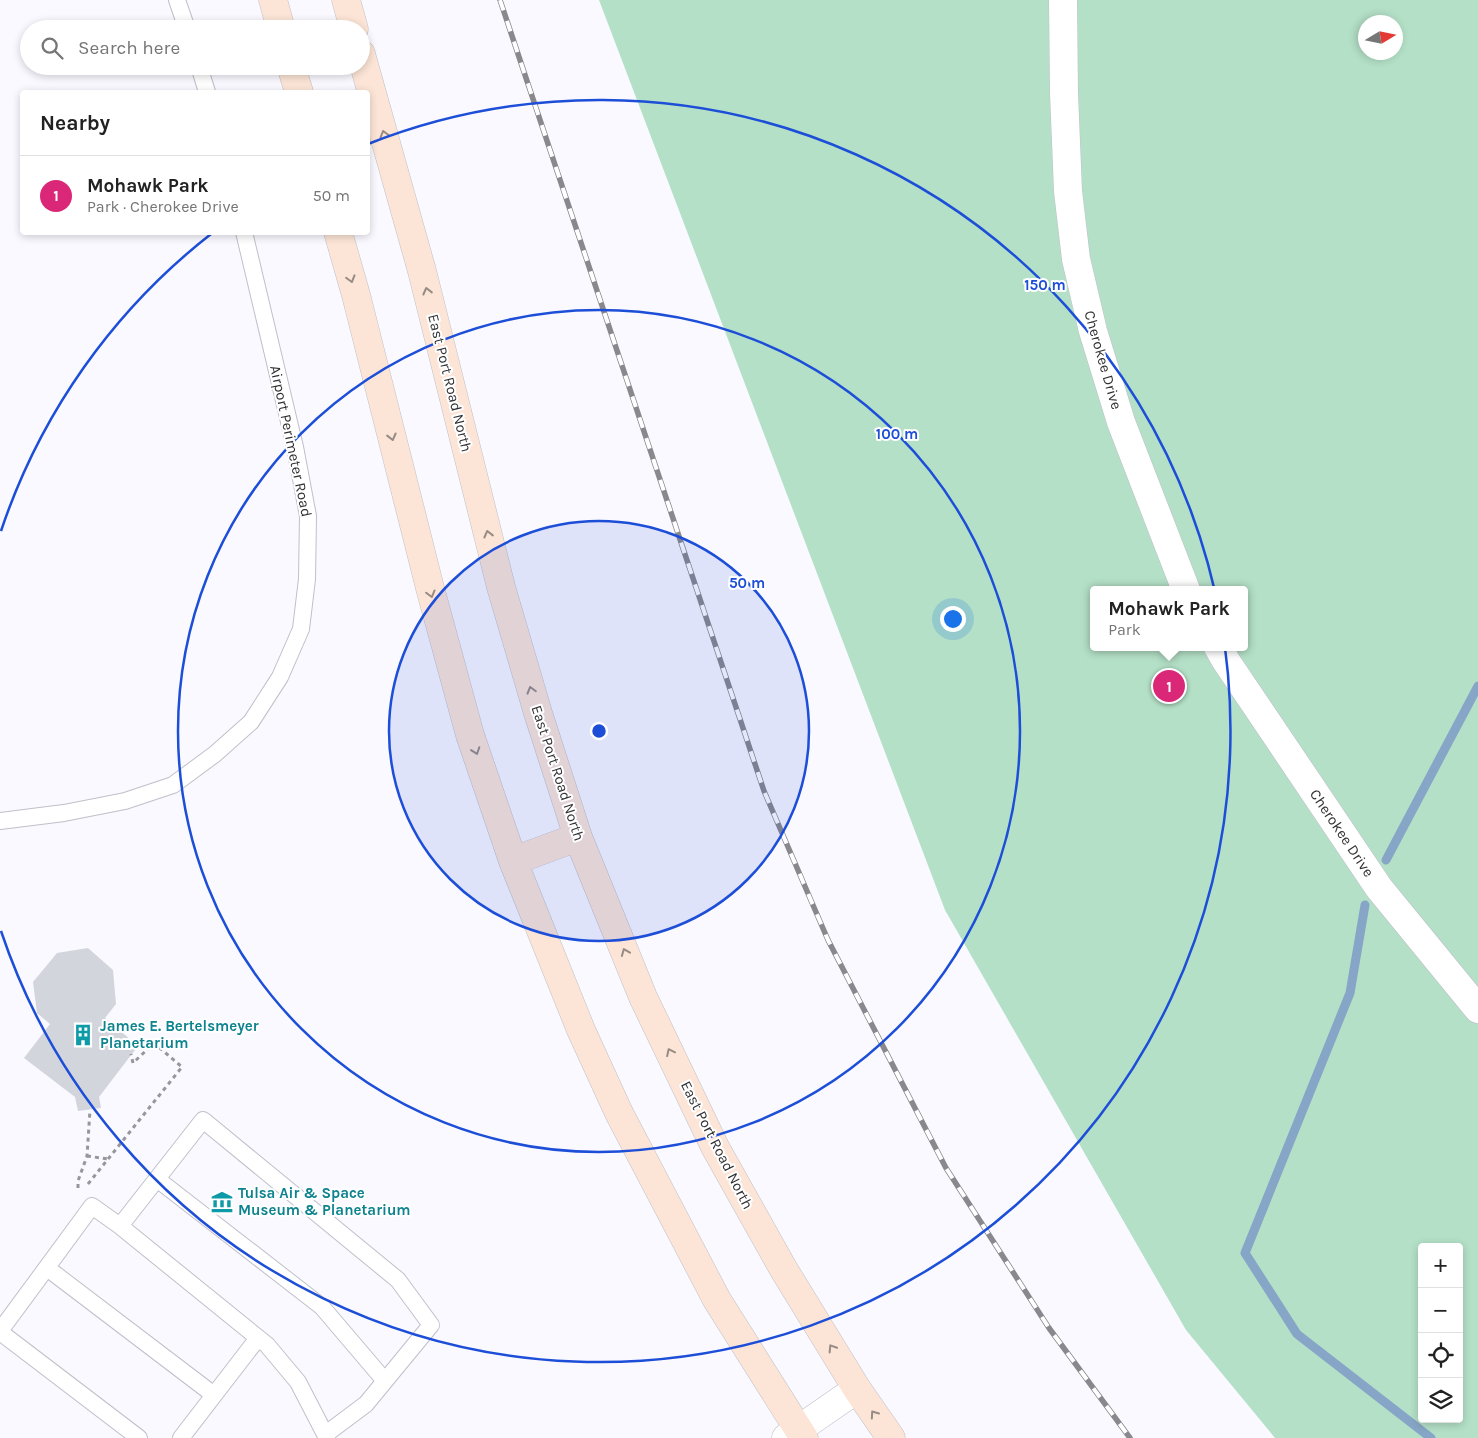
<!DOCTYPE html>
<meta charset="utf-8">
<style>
:root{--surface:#fff;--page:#f2f2f2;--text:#222;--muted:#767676;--line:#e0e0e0;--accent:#db2777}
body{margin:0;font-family:Karla,sans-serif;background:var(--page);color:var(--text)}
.controls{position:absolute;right:15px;bottom:15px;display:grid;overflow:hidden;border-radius:5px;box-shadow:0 2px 8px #0003}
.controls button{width:45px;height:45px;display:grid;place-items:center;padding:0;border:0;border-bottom:1px solid var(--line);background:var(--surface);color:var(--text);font:25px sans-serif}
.compass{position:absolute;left:1358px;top:15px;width:45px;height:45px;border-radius:50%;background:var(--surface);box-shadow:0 2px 8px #0003;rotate:80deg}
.you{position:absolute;left:952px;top:618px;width:18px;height:18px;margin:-12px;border:4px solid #fff;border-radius:50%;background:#1a73e8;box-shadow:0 0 0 8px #1a73e833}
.badge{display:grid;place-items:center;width:32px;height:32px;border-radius:50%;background:var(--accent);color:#fff;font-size:16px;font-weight:700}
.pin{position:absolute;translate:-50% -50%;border:2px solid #fff;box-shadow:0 1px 5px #0006}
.popup{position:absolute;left:1090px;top:586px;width:158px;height:65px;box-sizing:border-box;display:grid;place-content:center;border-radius:5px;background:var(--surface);filter:drop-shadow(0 1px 4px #0005);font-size:16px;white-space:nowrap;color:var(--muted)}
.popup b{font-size:19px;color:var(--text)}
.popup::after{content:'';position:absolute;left:50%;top:100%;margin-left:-10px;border:10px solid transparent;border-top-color:var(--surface)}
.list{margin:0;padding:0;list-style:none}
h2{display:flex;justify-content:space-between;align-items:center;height:65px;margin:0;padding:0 20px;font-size:21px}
h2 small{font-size:16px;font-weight:400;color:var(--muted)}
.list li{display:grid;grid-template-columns:32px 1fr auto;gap:15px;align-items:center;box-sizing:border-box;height:80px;padding:0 20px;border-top:1px solid var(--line)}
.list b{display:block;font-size:19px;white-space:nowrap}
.list p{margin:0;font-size:16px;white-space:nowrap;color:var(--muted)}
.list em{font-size:16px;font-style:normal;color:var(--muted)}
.icon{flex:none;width:28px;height:28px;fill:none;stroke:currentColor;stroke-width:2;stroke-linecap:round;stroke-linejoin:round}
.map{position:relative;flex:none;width:1478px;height:1438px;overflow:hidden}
.search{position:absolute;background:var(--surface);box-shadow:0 2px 8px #0003;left:20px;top:20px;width:350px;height:55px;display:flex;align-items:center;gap:12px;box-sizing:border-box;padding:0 18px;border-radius:28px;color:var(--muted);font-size:19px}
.panel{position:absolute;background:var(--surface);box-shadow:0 2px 8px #0003;left:20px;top:90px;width:350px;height:145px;border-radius:5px}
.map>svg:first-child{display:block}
</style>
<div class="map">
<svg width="1478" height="1438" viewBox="0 0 1478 1438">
<rect width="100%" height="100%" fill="#f9f9ff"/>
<path fill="#b4e0c7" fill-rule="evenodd" d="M 599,0 L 1478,0 L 1478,1438 L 1275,1438 L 1186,1330 L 945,910 ZM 1366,22 L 1396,22 L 1396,52 L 1366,52 ZM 1094,590 L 1244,590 L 1244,647 L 1094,647 ZM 1422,1247 L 1459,1247 L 1459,1419 L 1422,1419 Z"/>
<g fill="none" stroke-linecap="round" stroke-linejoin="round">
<path stroke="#87a5c6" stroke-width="9" d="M 1386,860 L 1478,686
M 1365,905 L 1350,993 L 1245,1253 L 1297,1334 L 1431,1438"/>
</g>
<path fill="#d3d5dd" d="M 88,948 L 113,970 L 116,1004 L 105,1018 L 138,1046 L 99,1097 L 101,1108 L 78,1111 L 75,1097 L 24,1058 L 50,1024 L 37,1013 L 33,982 L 57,953 Z"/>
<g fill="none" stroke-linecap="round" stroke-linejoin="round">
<g stroke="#bfc0c9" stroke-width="18">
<path id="service" d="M 177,0 L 187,29
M 199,66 L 207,92
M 0,821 L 64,813 L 125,801 L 173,785 L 215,754 L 251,722 L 280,677 L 301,629 L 307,579 L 308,516 L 295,447 L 244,232
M 157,1179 L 322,1307 L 385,1381
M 120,1226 L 203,1120 L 398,1280 L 431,1325 L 366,1404 L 326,1434
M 47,1268 L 214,1395
M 0,1331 L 92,1206 L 120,1226 L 267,1345 L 298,1382 L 327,1438
M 0,1332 L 139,1438
M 181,1438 L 258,1338"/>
</g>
<g stroke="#bfc0c9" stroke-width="29">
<path id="minor" d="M 1063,0 L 1064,93 L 1068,191 L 1076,259 L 1093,331 L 1121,422 L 1186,590
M 1218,647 L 1226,661 L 1379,888 L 1478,1009"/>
</g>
<g stroke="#bfc0c9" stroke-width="29">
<path id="tertiary" d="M 786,1438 L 857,1389"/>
</g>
<g stroke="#bfc0c9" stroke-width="29">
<path id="secondary" d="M 273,0 L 281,29
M 346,0 L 354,29
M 361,54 L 422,271 L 501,587 L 538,713 L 578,837 L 643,997 L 715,1147 L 784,1270 L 857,1389 L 891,1438
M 291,66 L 299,92
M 338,232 L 356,295 L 430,588 L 470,735 L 513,861 L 581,1030 L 619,1113 L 717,1300 L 804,1438
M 513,861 L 578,837"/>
</g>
<path stroke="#96969b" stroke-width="3" stroke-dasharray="4 4" stroke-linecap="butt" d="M 87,1156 L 108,1159
M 88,1184 L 182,1067 L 154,1043 L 133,1063 L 131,1054
M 78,1188 L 78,1181 L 87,1156 L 90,1110"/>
<use href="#service" stroke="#fff" stroke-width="16"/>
<use href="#minor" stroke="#fff" stroke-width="28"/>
<use href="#tertiary" stroke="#fff" stroke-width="28"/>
<use href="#secondary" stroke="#fce5d6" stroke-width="28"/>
<g stroke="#88888d" stroke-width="5.5">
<path id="rail" d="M 500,0 L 764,791 L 828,940 L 946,1168 L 1049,1328 L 1130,1438"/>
</g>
<use href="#rail" stroke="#fff" stroke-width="4" stroke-dasharray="11" stroke-linecap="butt"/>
</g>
<defs><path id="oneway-chevron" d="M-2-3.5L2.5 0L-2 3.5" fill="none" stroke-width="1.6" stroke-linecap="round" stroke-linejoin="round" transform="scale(1.25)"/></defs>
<g stroke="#968b85">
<use href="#oneway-chevron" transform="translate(384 134) rotate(-106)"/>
<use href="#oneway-chevron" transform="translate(351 279) rotate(74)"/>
<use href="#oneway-chevron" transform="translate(427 291) rotate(-104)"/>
<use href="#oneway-chevron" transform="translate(392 437) rotate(76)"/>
<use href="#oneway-chevron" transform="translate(488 534) rotate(-104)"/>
<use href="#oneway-chevron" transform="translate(431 594) rotate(75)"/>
<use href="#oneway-chevron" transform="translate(531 690) rotate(-106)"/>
<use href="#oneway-chevron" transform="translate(476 751) rotate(71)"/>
<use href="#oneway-chevron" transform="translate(625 952) rotate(-112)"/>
<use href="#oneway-chevron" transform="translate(670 1052) rotate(-116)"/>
<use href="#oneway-chevron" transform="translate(832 1348) rotate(-122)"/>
<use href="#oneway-chevron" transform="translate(874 1414) rotate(-125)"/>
</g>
<circle cx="599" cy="731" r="210" fill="#1d4ed8" fill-opacity=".12"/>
<g fill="none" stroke="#1d4ed8" stroke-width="2.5">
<circle cx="599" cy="731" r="210"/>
<circle cx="599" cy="731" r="421"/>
<path d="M1 531A631 631 0 0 1 211 234M368 144A631 631 0 1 1 1 931"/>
</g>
<defs>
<g id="building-bare" transform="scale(1.725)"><path d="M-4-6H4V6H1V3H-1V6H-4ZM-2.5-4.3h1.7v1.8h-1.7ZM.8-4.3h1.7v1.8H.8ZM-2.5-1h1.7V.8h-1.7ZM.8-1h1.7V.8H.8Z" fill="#0f9aa8" stroke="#fff" stroke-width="2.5" paint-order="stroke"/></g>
<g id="museum-bare" transform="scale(1.725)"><path d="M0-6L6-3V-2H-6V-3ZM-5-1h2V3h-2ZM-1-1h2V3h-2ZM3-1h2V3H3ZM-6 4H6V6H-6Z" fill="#0f9aa8" stroke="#fff" stroke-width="2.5" paint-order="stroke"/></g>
</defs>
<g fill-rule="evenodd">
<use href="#building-bare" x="83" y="1035"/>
<use href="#museum-bare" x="222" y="1202"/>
</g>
<g text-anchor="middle" stroke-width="4" stroke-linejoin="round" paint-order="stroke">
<g font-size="15" fill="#313134" stroke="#fff">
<text transform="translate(1103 360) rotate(74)" y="5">Cherokee Drive</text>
<text transform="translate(450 383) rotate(76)" y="5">East Port Road North</text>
<text transform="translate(291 441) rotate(78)" y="5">Airport Perimeter Road</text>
<text transform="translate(558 773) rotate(72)" y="5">East Port Road North</text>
<text transform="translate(1342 833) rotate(56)" y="5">Cherokee Drive</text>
<text transform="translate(717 1145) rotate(63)" y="5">East Port Road North</text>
</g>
<g font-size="15" font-weight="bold" fill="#0d838f" stroke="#fff" text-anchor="start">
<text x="100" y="1031">James E. Bertelsmeyer<tspan x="100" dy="17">Planetarium</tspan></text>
<text x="238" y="1198">Tulsa Air &amp; Space<tspan x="238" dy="17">Museum &amp; Planetarium</tspan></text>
</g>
</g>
<circle cx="599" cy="731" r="8" fill="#1d4ed8" stroke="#fff" stroke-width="2.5"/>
<g font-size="15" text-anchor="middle" font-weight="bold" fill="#1d4ed8" stroke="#fff" stroke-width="4" stroke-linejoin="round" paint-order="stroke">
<text x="1045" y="290">150 m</text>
<text x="897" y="439">100 m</text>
<text x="747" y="588">50 m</text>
</g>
</svg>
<div class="controls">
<button>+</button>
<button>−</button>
<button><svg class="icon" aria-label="locate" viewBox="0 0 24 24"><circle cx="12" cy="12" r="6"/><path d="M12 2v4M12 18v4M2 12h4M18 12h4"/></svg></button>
<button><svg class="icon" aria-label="layers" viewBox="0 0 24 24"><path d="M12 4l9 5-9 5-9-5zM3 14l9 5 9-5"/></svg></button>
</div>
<svg class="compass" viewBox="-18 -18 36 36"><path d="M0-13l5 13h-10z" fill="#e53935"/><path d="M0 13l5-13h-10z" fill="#767676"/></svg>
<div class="you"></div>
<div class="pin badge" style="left:1169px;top:686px">1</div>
<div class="popup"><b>Mohawk Park</b>Park</div>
<div class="search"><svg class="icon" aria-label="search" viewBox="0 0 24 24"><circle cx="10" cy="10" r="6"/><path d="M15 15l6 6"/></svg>Search here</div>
<section class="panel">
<h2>Nearby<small></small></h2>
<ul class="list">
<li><span class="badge">1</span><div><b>Mohawk Park</b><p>Park · Cherokee Drive</p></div><em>50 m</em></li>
</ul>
</section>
</div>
